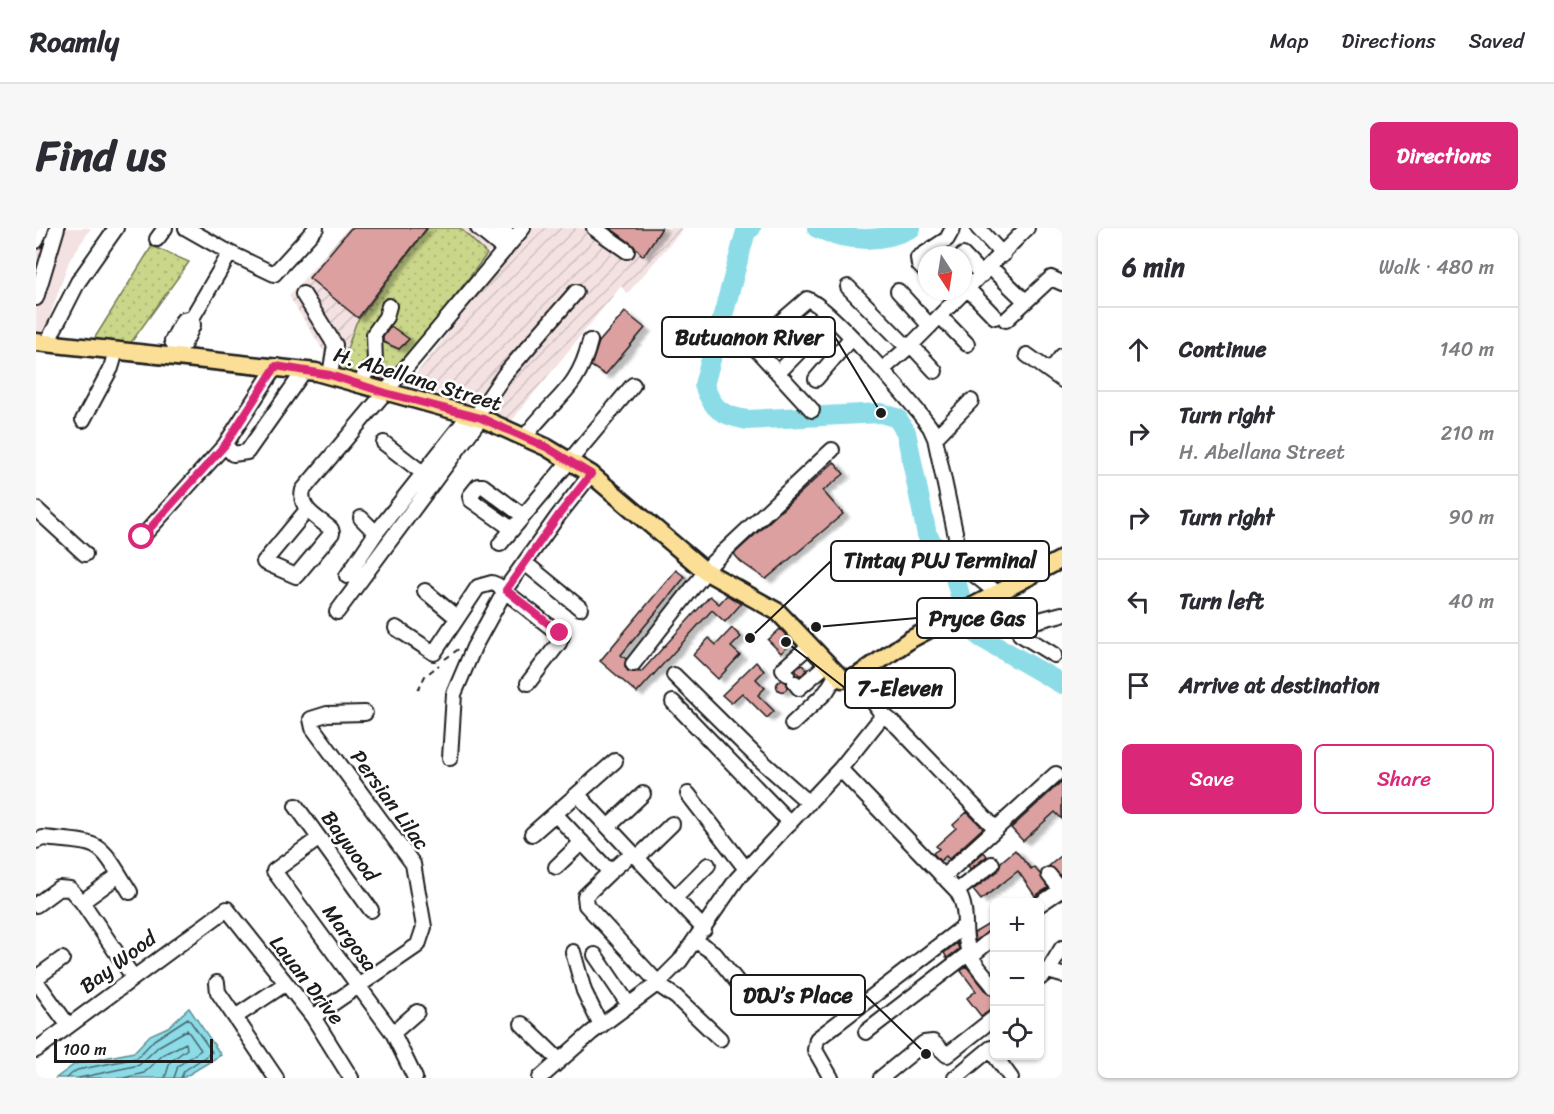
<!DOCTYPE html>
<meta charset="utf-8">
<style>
:root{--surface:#fff;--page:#f7f7f7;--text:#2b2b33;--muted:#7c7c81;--line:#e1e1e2;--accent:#db2777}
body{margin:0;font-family:Sriracha,sans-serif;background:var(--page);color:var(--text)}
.controls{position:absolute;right:18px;bottom:18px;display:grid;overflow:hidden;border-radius:9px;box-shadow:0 2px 4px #0004}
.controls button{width:54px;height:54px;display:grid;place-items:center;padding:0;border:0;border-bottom:2px solid var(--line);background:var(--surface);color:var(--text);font:30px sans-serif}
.compass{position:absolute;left:882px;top:18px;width:54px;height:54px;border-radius:50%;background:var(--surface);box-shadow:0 2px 4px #0004;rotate:168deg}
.scale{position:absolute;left:18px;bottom:15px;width:159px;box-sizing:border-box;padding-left:6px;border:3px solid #1c1c1c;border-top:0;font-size:16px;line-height:21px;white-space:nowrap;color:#1c1c1c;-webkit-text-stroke:4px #fff;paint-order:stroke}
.stop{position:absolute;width:18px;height:18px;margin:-14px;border:4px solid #db2777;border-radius:50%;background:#fff}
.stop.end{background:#db2777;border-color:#fff;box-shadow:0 2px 6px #0008}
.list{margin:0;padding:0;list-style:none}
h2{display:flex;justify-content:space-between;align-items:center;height:78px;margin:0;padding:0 24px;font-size:26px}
h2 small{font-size:20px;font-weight:400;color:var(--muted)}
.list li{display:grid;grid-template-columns:39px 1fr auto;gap:18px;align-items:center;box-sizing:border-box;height:84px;padding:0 24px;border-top:2px solid var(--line)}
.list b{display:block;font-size:22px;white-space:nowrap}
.list p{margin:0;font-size:20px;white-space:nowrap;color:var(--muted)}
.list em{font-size:20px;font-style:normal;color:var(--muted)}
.actions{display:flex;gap:12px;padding:18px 24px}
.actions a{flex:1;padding:14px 0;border:2px solid var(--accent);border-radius:9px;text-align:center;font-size:21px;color:var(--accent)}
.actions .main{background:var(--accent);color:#fff}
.icon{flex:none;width:33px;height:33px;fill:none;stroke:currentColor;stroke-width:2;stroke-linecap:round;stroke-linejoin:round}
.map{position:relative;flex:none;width:1026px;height:850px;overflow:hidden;border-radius:9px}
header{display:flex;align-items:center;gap:36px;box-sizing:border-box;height:84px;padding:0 30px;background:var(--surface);border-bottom:2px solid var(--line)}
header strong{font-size:28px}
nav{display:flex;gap:33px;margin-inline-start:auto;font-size:21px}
.intro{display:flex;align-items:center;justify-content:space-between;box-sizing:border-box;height:144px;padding:0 36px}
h1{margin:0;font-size:42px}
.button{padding:15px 27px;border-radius:9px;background:var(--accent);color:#fff;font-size:21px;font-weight:700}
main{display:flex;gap:36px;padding:0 36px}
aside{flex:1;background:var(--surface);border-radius:9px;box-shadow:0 2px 4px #0004}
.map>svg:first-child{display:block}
</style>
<header>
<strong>Roamly</strong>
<nav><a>Map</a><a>Directions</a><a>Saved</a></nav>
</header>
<div class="intro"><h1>Find us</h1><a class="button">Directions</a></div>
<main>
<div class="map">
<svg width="1026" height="850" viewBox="0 0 1026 850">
<defs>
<pattern id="industrial-furrows" width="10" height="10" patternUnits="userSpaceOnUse" patternTransform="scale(1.5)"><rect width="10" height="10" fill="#f4e2e2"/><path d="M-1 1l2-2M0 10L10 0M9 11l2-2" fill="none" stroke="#d1c1c1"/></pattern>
<pattern id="grass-dots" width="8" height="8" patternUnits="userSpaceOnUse" patternTransform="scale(1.5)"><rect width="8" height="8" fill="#cad78a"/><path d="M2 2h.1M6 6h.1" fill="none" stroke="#adb876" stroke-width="1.8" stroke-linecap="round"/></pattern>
<filter id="shadow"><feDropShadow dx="6" dy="3.5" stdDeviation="1.5" flood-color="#0004"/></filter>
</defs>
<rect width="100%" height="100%" fill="#fff"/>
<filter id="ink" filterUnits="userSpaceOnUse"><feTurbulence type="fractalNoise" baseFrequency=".0167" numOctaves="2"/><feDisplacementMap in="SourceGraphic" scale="12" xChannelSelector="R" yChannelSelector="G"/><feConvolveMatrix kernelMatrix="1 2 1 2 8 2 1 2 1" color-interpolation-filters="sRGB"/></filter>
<g filter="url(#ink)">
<path fill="#f4e2e2" d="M 0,0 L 55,0 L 33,33 L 8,105 L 0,104 Z
M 424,0 L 473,0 L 451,26 Z"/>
<path fill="url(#industrial-furrows)" d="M 312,0 L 392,0 L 320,95 L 306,133 L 293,132 L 253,68 Z
M 494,0 L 648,0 L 591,66 L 585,58 L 473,196 L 449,183 L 369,160 Z"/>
<path fill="url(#grass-dots)" stroke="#737a53" stroke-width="1.5" d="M 392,0 L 424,0 L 451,26 L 352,156 L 304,141 L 320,95 Z
M 116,18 L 153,34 L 94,116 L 58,111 Z"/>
<path fill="#8cdce7" stroke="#5f8f96" stroke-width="1.5" d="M 153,780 L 185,827 L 147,850 L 20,850 L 39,836 L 98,824 L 114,807 L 132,799 Z"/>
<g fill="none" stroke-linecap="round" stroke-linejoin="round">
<path stroke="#49696d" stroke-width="1.5" d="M 30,850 L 41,842 L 101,830 L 118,812 L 152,790 L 176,824 L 148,843 L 145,850
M 43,850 L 103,837 L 123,818 L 151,802 L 165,822 L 142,838 L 138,850
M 88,850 L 108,845 L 128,826 L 150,815 L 151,821 L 134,834 L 129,850"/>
<path stroke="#8cdce7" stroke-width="20" d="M 715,0 L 710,3 L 668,157 C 677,182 685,187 711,192 L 845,185 L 861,190 L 870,204 L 891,307 L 918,346 L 932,396 L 944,409 L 1026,456
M 781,0 C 812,14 845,15 875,0"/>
</g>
<path fill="#dba09f" stroke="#1c1c1c" stroke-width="1.5" filter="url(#shadow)" d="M 315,0 L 391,0 L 322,90 L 273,50 Z
M 574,0 L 626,0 L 607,28 L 596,16 Z
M 589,84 L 609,100 L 569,147 L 555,138 L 563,114 Z
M 355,98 L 373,111 L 363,121 L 347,114 L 347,109 Z
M 346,138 L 355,143 L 348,152 L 339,149 Z
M 798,234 L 808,246 L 787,263 L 807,286 L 730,351 L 705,334 L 698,326 Z
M 640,342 L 649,349 L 585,427 L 590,431 L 589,439 L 592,443 L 605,444 L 674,368 L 683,376 L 691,367 L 705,376 L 689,394 L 676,382 L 601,465 L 564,433 Z
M 696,400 L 705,409 L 695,419 L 704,427 L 682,451 L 657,427 L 673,410 L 680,417 Z
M 744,401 L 757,414 L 745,425 L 732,412 Z
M 720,434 L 728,443 L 720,451 L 729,460 L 722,467 L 738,483 L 731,490 L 706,465 L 695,475 L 686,467 Z
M760 442a5 5 0 1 1 10 0a5 5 0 1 1-10 0Z
M740.5 458a5.5 5.5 0 1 1 11 0a5.5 5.5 0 1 1-11 0Z
M 1026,553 L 1026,591 L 1019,584 L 987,613 L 975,600 Z
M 931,584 L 947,600 L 913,631 L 910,628 L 904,633 L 897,625 L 903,621 L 900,618 L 920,600 L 917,597 Z
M 979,622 L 995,641 L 998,639 L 1004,646 L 1012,660 L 999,668 L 982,643 L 945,672 L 937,662 L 962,643 L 965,634 Z
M 948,624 L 951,628 L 934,641 L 932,638 Z
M 1026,627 L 1026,649 L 1013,638 Z
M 958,693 L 958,700 L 939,713 L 938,705 Z
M 921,715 L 923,721 L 911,730 L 908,725 Z
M 930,738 L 951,764 L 958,769 L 958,778 L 945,788 L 931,770 L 940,763 L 925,743 Z"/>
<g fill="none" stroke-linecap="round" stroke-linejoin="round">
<g stroke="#1c1c1c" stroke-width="18">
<path id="minor" d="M 150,0 L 194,25 L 238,46 L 280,0
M 442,0 L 469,22
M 463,0 L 478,11
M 558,0 L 591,23
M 942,0 L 967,27
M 121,11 L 129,0
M 0,13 L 5,0
M 927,27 L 946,47
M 954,39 L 985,69
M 891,45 L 883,37 L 882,30 L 911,11 L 917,0
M 812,59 L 872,120
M 932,61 L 959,89
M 862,63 L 894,98
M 267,66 L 299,117 L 294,147
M 0,70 L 21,0
M 904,88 L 931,116
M 970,92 L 1015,50 L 1026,55
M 11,115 L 42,54 L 80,0
M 875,117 L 899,143
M 140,119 L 136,113 L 147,92 L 156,90
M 991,127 L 1026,152
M 135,129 L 140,119 L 148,116 L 157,97 L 156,90 L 194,25
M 846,142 L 875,117 L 991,0
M 1015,142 L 1026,128
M 742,145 L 795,91
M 780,151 L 815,110
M 324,157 L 329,146 L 339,134 L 338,106 L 350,89 L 353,78
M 776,182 L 719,120 L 719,116 L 771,71 C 794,79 876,175 894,199 L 899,210 L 926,337 L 960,364
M 440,188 L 469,146 L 540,64
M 47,192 L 75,140 L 80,123
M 489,209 C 517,170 542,164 554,113
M 899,210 L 935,173
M 348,215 L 388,246
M 189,217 L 197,226 L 211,224 L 268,143
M 0,281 L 49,326
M 271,282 L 228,334 L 260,348 L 296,305 L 295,301 C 282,290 262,281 267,262 L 487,0
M 325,290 L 340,305
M 476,301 L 435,272 L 434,268 L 442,258 L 447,258 L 486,287
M 106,309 L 189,217 L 240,138
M 464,316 L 597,157
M 489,335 L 544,380
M 311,348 L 340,305 L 434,186
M 389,363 L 420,389
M 301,384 L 445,190
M 360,400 L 398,425 L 442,359 L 456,355 L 461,357 L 526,408 L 523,415 L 492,455
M 1018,427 L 984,406 L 984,397 L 1026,386
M 597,436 L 677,334 L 796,222
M 751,446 L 747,441 L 773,418
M 638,447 L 720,528 L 773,575
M 820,449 L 845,485 L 861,498 L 960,601
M 759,455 L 763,460 L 790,437
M 637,474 L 754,595
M 756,496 L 790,464 L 800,448
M 414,530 L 418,466 L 438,419 L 471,359 L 522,288 L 555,246
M 804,541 L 921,663 C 934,682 925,703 933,724 C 937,736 951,749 958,759
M 652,566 L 710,641
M 542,567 L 668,701
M 260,578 L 335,682
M 520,587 L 574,644 L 549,668 L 550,677 L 622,755
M 572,599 L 607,566
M 496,606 L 579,533
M 282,611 L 238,643 L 357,805 L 379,850
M 0,613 L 7,610 C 69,616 61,611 94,664
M 601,630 L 636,596
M 520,639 L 546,614
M 574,644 L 596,625
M 907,649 L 1020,546
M 921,663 L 956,636
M 639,670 L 672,637
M 46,674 L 83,647
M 1004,676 L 1025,662 L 1013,647
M 0,677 L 23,660 L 34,661 L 46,674 L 97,749
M 660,713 L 678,725 L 711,766
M 537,724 L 548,763 L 565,798
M 559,727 L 593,777
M 935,728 L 958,709
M 1012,743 L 1026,720
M 0,750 L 26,731
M 1004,750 L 1012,743 L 1026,747
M 0,753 L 32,797
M 181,755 L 182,764 L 240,850
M 621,756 L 640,769 L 684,811
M 199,789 L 249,756
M 277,789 L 382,717 L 388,699 L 377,636 L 277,500 L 275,491 L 291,486 L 329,485
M 486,796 L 523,832
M 830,804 L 933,725
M 357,805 L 381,784
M 0,822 L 191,681 L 277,789 L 315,850
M 959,828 L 975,850
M 504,850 L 555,805 L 621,756 L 644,733 L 701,651 L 804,541 L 844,491 L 845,485
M 795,850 L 779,822 L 781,811 L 927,699
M 845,850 L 888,815 L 897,814 L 911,827 L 958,790
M 919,850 L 955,820"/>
</g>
<g stroke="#1c1c1c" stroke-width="21">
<path id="major" d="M 0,114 L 280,144 L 445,190 L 510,219 L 555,246 L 669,343 L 742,384 L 806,451 L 820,449 L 875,411 L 1026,331"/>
</g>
<path stroke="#1c1c1c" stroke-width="2" stroke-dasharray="6 4.5" stroke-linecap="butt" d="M 409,431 L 424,420
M 382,462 L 389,448 L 403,437"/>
<use href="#minor" stroke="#fff" stroke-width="14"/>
<use href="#major" stroke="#fbdf96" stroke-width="16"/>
</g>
</g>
<g fill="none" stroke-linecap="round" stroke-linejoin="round" filter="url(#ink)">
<path stroke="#db2777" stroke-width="8" d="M 106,309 L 189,217 L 240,138 L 294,147 L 350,165 L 445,190 L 510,219 L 555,246 L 522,288 L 470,362 L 524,405"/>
</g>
<g text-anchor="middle" stroke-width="5" stroke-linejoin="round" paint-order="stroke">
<g font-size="21" fill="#1c1c1c" stroke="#fff">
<text transform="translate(382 151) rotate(17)" y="7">H. Abellana Street</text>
<text transform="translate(354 572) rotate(54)" y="7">Persian Lilac</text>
<text transform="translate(314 618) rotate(54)" y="7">Baywood</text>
<text transform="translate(314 710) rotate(54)" y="7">Margosa</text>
<text transform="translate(82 734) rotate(-37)" y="7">Bay Wood</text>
<text transform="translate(271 752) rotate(52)" y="7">Lauan Drive</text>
</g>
</g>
<path fill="none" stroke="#1c1c1c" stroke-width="2" d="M845 185L799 109M714 410L795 333M780 399L881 390M750 414L809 460M890 826L829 767"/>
<g fill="#1c1c1c" stroke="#fff" stroke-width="2">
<circle cx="845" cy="185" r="6"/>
<circle cx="714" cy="410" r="6"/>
<circle cx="780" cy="399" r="6"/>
<circle cx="750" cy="414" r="6"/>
<circle cx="890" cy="826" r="6"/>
</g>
<g fill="#fff" stroke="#1c1c1c" stroke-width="2">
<rect x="626" y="89" width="173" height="40" rx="6"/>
<rect x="795" y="313" width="218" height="40" rx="6"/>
<rect x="881" y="370" width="120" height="40" rx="6"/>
<rect x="809" y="440" width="110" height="40" rx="6"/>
<rect x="695" y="747" width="134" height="40" rx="6"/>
</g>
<g font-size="22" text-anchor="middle" font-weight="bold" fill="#1c1c1c">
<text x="713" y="117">Butuanon River</text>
<text x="904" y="340">Tintay PUJ Terminal</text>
<text x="941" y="398">Pryce Gas</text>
<text x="864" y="468">7-Eleven</text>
<text x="762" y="775">DDJ’s Place</text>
</g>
</svg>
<div class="controls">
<button>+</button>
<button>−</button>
<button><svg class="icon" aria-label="locate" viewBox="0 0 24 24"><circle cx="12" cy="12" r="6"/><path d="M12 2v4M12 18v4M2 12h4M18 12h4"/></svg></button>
</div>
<svg class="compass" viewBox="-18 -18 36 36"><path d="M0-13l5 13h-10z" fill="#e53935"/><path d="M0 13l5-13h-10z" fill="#7c7c81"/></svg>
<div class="scale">100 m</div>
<div class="stop" style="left:106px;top:309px"></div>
<div class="stop end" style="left:524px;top:405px"></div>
</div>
<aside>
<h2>6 min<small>Walk · 480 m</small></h2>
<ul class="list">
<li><svg class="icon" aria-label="ahead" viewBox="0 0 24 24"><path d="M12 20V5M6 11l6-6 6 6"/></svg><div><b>Continue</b></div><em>140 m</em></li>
<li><svg class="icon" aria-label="right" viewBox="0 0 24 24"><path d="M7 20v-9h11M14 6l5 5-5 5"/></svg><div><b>Turn right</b><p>H. Abellana Street</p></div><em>210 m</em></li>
<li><svg class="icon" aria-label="right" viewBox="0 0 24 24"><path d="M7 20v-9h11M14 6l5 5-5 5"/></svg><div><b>Turn right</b></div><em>90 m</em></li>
<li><svg class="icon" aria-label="left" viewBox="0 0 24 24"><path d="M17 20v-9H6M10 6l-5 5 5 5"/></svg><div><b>Turn left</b></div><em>40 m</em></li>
<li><svg class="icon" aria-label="arrive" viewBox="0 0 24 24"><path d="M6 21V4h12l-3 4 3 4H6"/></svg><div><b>Arrive at destination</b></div></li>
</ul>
<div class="actions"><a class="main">Save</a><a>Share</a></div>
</aside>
</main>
